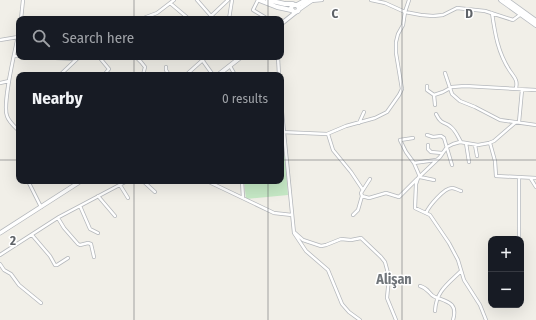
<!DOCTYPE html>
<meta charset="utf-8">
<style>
:root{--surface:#171b24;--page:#242831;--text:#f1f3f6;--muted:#9ea1a6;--line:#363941}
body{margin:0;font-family:"Fira Sans Condensed",sans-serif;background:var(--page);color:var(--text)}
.controls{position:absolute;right:12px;bottom:12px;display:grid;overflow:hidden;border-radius:8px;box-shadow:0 4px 16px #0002}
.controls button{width:36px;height:36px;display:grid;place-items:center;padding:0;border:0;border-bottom:1px solid var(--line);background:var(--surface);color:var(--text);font:20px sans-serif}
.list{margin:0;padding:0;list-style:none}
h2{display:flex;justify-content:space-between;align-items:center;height:52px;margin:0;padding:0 16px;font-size:17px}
h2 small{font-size:13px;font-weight:400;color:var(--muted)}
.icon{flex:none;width:22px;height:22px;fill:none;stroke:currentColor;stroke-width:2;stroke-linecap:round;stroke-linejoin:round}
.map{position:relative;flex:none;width:536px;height:320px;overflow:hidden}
.search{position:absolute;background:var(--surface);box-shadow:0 4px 16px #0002;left:16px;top:16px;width:268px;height:44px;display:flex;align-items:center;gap:10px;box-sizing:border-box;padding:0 14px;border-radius:8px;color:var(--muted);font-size:15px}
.panel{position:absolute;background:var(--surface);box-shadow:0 4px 16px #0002;left:16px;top:72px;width:268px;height:112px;border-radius:8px}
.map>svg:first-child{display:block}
</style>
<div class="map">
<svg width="536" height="320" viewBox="0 0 536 320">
<rect width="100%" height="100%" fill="#f1efe8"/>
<path fill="#c5e8c5" d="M 281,133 L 283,133 L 288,195 L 246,199 L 244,181 L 281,181 Z"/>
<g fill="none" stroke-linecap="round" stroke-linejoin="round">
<g stroke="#b5b8bc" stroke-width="4">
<path id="minor" d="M 197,0 L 211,16
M 258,0 L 253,10 L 268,19
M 371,0 L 385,3 L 405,12 L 421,15 L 433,16 L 443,15 L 457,8 L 485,11 L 513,20 L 521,14
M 311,1 L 322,0
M 170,3 L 189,19
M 492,13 C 495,34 498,53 510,71 C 514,77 518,80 516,88
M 21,19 L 23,0
M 141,19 L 157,13 L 174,0
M 208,19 L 228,0
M 229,19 L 232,0
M 19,31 C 16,47 2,103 7,116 C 9,122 15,127 19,131
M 0,40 L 18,37
M 14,56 L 19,56
M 33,57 L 77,59
M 99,57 L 109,69 L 104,75
M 136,57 L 141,62 L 145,67 L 143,75
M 278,57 L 279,75
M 203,61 L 213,75
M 230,66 L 235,75
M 166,67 L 166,70 L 169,75
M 445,73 L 452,94 L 460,101 L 475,107 L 500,120 L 536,125
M 60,75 L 79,57
M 186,75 L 206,57
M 0,83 L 9,81
M 427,86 L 427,90 L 434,95
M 281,102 L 294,233 L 306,251 L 328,270 L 342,304 L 349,312 L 360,320
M 435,105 L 434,95 L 443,92 L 452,87 L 465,86 L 536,90
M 436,114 C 442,126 445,121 451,127 C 456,131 458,137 461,142
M 519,122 L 522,90
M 359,123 L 364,112
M 281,132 L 327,134 L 346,126 L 375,118 L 387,112 L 399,95 L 402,89 L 396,53 L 396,42 L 398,34 L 403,25 L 405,12 L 409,0
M 328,134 L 333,150 L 351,172 L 363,190
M 427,135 L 433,137 L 441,136 L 444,138 L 452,165
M 413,138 L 400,140 L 406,152 L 414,163
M 466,143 L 469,162
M 490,143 L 495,161 L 496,176 L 536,178
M 428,145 L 428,149 L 431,152 L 442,153
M 475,145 L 477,156
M 519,178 L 519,239
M 370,179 L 361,193 L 362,196 L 369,198 L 386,193 L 399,197 L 417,179
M 531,179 L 536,187
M 434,180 L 420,177 L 414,163 L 436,160
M 28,181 L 41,207
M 143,181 L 155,192
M 207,181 L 274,213 L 292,215
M 242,181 L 243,198
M 120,185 L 128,198
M 98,196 L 115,216
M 80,206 L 90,229 L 98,233
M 426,213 C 429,206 444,188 452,188 C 455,188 458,190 461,191
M 353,215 L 358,210 L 362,196
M 58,218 L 64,228 L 78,244 L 80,245 L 88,243 L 91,244 L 94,257
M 294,232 L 303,240 L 321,246 L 326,245 L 341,239 L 351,240 L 361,238 L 381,257 L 385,262 L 389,277 L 387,298 L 396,320
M 32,235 L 50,256 L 55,265 L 57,265 L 68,258
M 0,255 L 59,217 L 127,181
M 0,264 L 4,270 L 11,274 L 19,285 L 41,303
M 521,264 L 522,281
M 420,286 C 430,289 428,294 435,297 C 448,302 458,303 453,320
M 435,311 C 436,291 448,284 461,271
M 486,320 L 480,305 L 464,280 L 458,260 L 449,243 L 430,215 L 415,208 L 416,184 L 418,178 L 440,157 L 447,147 L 453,144 L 460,142 L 478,145 L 489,143 L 494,141 L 516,122"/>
</g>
<g stroke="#b5b8bc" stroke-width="5">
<path id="tertiary" d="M 281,24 L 296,12
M 218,75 L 241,57
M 0,233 L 81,181"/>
</g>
<g stroke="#b6babf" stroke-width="5.5">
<path id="secondary" d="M 259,0 L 277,7 L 291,10
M 268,0 L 285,4 L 293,4
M 501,0 L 536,25
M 507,0 L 536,21
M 297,5 L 299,8 L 298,11 L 294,12 L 291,9 L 292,5 L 297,5 L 306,0
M 299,9 L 312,0"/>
</g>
<use href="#minor" stroke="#fff" stroke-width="2.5"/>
<use href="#tertiary" stroke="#fff" stroke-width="3.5"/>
<use href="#secondary" stroke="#fff" stroke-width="4"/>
</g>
<path fill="none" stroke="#5f6368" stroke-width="1" stroke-opacity="0.55" d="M 134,0 L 134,19M 268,0 L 268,19M 402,0 L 402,320M 134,57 L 134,75M 268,57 L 268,75M 0,160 L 19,160M 281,160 L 536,160M 134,181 L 134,320M 268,181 L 268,320"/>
<g text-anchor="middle" stroke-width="3" stroke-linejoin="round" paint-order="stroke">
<g font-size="14" font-weight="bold" fill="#70757a" stroke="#fff">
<text x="394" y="284">Alişan</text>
</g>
</g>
<g font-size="13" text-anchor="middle" font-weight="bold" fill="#5f6368" stroke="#fff" stroke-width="3" stroke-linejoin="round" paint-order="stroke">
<text x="335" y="18">C</text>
<text x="469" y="18">D</text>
<text x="13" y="245">2</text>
</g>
</svg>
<div class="controls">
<button>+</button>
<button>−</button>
</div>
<div class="search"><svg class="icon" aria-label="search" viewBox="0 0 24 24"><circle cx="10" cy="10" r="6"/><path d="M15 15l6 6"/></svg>Search here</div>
<section class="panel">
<h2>Nearby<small>0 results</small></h2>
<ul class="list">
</ul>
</section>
</div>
